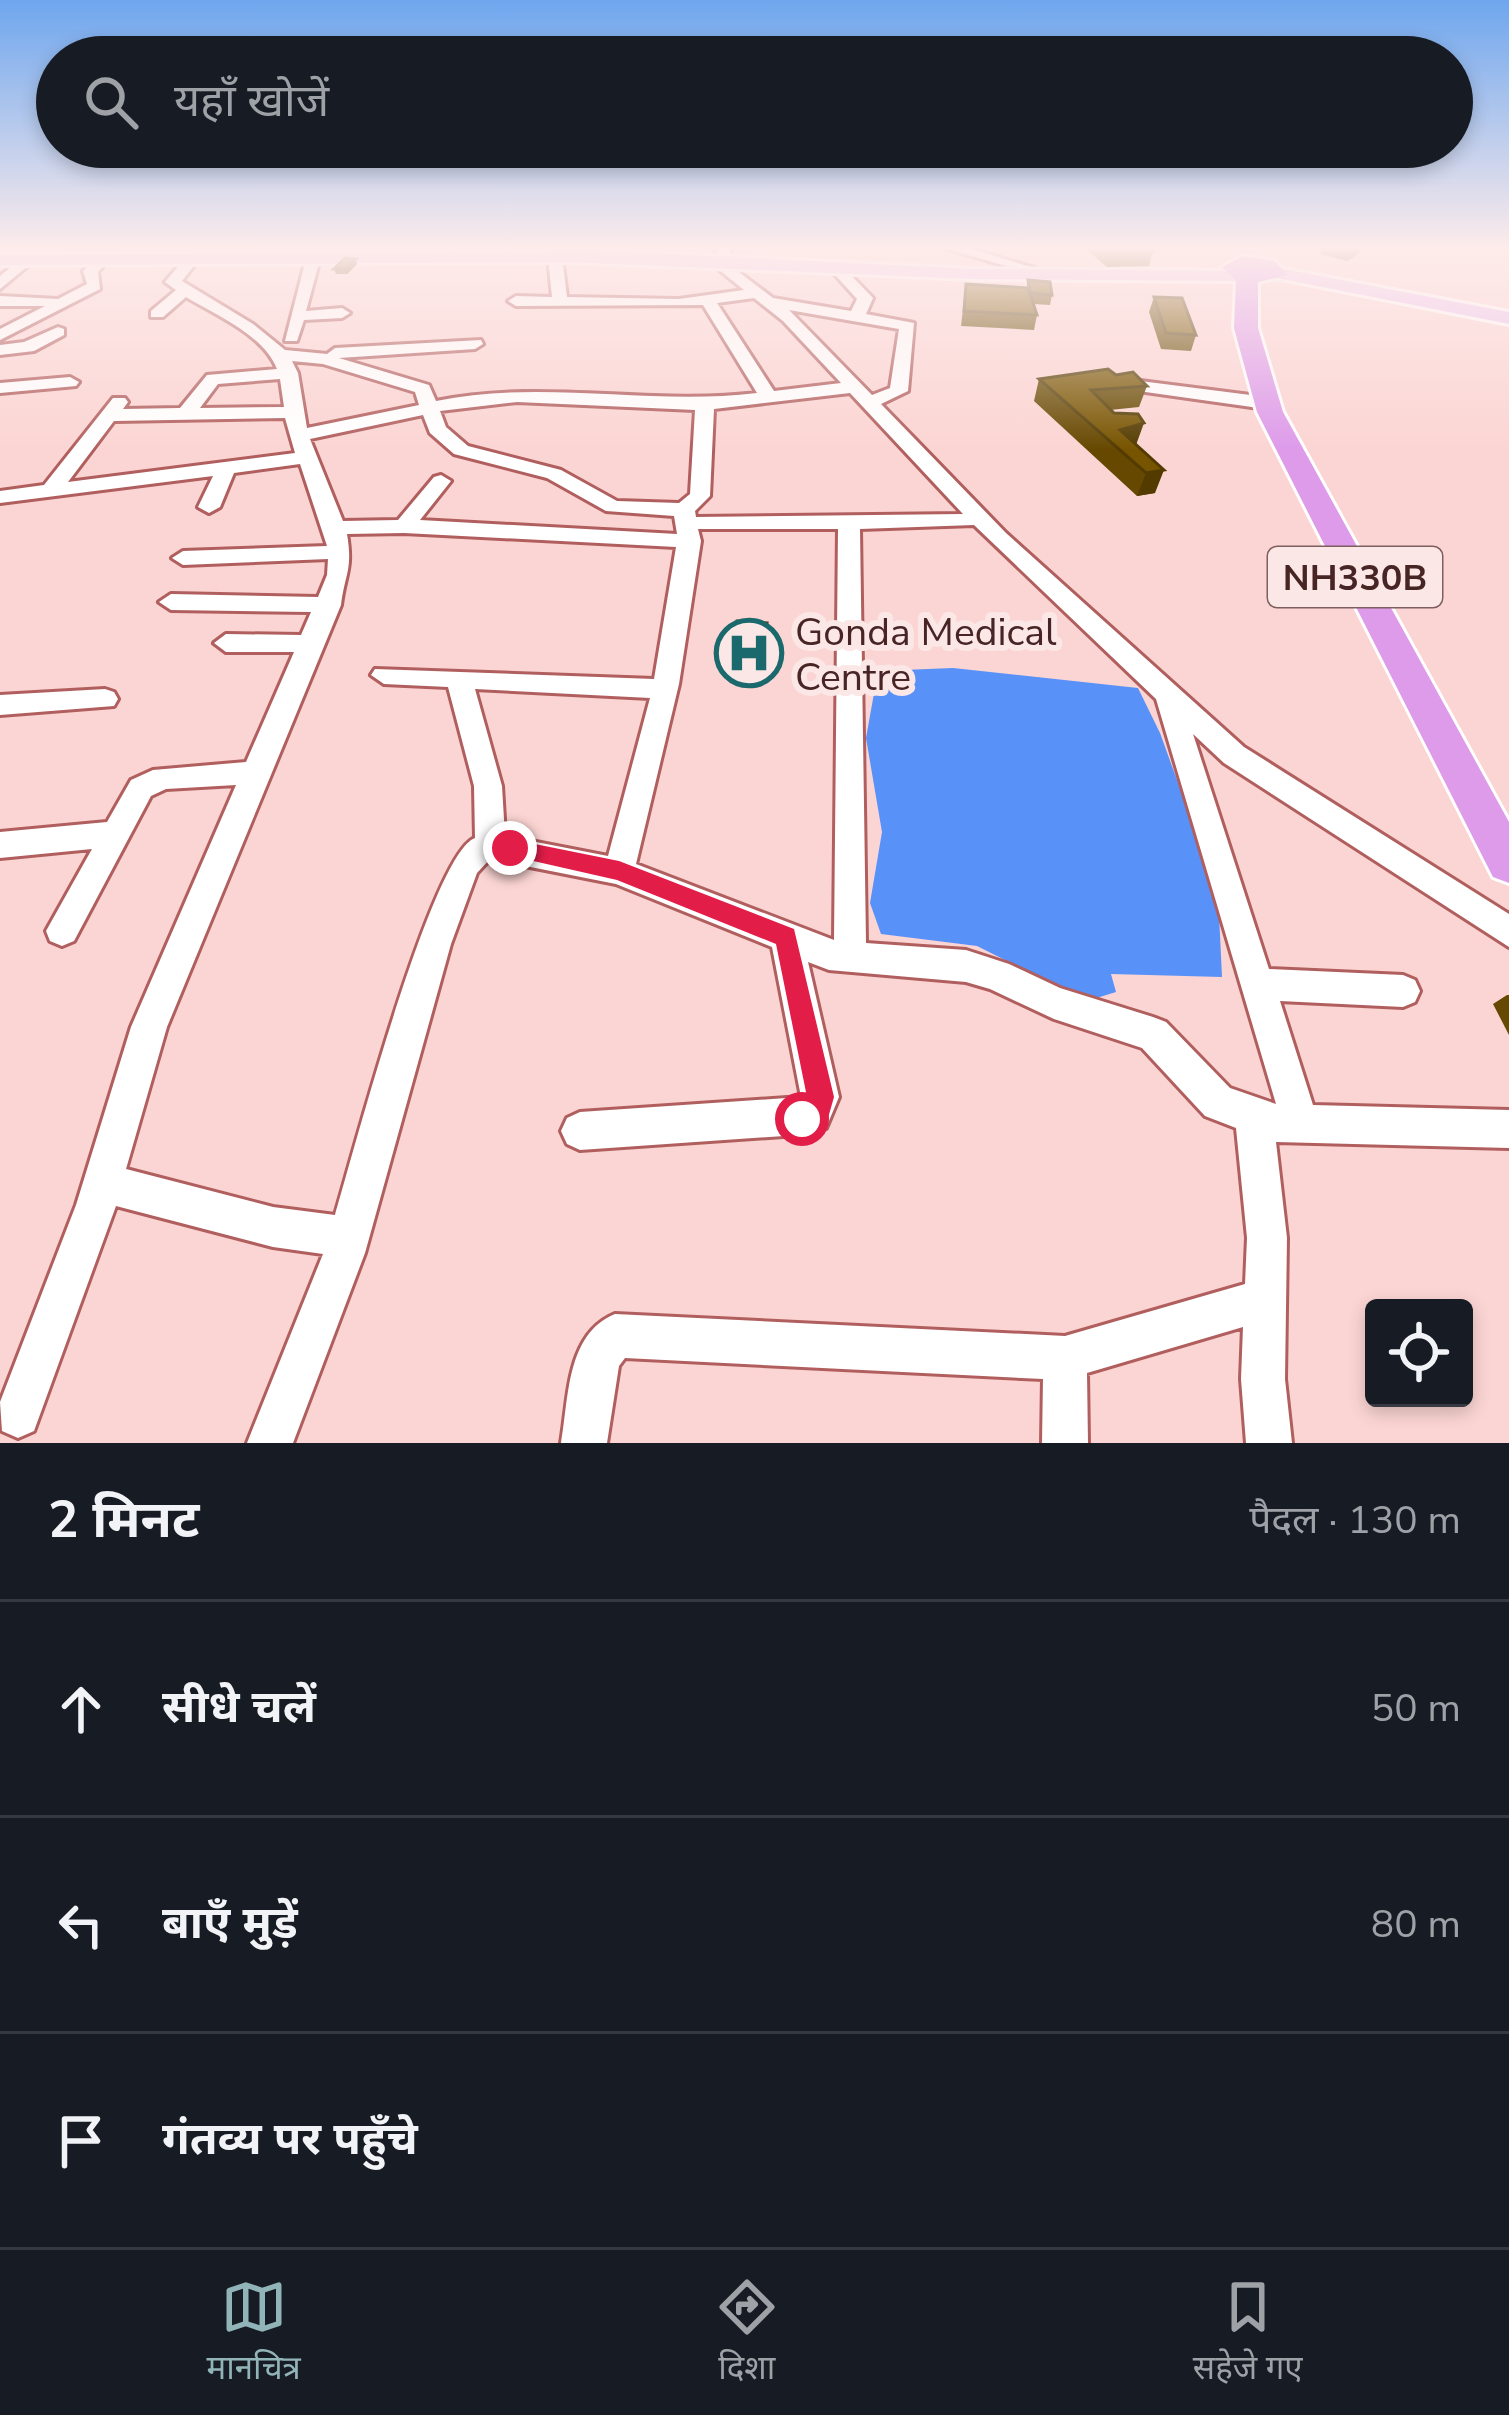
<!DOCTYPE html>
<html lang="hi">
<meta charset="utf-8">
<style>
:root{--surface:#171b24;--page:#242831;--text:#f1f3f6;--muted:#9ea1a6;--line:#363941;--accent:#91b4b8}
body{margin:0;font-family:"Nunito Sans","Noto Sans Devanagari",sans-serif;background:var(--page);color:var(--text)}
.controls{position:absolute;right:36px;bottom:36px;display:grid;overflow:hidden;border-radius:12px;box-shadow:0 6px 18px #0003}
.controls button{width:108px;height:108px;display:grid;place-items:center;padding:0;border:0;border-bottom:3px solid var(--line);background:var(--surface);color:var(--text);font:60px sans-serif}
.stop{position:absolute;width:36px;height:36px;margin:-27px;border:9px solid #e11d48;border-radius:50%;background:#fff}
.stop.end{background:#e11d48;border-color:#fff;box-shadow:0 3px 12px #0008}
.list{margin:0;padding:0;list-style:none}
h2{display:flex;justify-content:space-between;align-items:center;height:156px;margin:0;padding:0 48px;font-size:51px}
h2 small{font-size:39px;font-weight:400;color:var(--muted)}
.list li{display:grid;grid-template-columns:78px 1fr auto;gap:36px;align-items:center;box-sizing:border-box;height:216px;padding:0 48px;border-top:3px solid var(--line)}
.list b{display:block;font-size:45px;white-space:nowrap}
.list em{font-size:39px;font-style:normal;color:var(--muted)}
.icon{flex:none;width:66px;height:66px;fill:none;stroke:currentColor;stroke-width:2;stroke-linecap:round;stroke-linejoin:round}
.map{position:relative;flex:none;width:1509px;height:1443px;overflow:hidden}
.search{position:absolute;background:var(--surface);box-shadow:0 6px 18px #0003;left:36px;right:36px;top:36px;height:132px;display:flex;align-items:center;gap:30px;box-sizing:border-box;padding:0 42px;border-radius:66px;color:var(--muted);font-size:45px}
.sheet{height:804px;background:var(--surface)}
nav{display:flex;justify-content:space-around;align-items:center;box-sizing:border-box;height:168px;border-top:3px solid var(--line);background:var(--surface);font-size:33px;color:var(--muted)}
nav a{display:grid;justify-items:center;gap:6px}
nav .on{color:var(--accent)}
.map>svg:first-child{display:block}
</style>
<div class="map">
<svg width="1509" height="1443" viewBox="0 0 1509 1443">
<rect width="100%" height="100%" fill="#fbd5d3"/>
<path fill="#5891f7" d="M 953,668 L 1138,688 L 1160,733 L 1218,893 L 1222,977 L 1111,974 L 1116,992 L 1087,1001 L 977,946 L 881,934 L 870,903 L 882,832 L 866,738 L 878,671 Z"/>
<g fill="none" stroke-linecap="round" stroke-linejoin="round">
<g stroke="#b15f5e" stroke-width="6">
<path id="minor" d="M 440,248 L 457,248 L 469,258 L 457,261 Z
M 718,248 L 732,248 L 727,263 L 773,298 L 851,311 L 857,299 L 828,267 L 840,264 L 873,298 L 866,314 L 914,323 L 908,391 L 881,404 L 1006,533 L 1244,747 L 1509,914 L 1509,947 L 1224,763 L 1193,734 L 1269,969 L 1403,975 L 1415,980 L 1420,991 L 1415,1002 L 1403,1007 L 1280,1001 L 1313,1105 L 1509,1110 L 1509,1148 L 1276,1142 L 1287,1238 L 1285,1379 L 1292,1443 L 1246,1443 L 1241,1379 L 1243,1327 L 1087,1373 L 1088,1443 L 1042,1443 L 1043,1379 L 625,1358 L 619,1366 L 607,1443 L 561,1443 C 569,1398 566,1334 615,1314 L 1065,1336 L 1245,1284 L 1247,1238 L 1236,1128 L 1205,1116 L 1142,1048 L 1054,1019 L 990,989 L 966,982 L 829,970 L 808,962 L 839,1097 L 826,1128 L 813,1134 L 580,1150 L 567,1144 L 561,1131 L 567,1118 L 580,1112 L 801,1097 L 772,947 L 616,884 L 490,859 L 477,873 L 451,944 L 365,1253 L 293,1443 L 247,1443 L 323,1254 L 273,1247 L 116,1206 L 34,1431 L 18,1438 L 2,1431 L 0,1402 L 76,1205 L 131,1027 L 236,785 L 166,789 L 151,796 L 74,941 L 62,946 L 50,941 L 46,931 L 92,849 L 0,858 L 0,832 L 107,822 L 131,780 L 153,770 L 246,762 L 294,652 L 226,652 L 214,643 L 226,634 L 301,635 L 311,612 L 171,610 L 159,602 L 171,594 L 318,597 L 327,575 L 328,559 L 183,565 L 172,558 L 183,551 L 327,546 L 300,464 L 234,473 L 220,507 L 209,513 L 198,507 L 213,476 L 0,503 L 0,491 L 44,485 L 113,398 L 125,398 L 128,402 L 123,409 L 180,408 L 207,375 L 277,369 C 264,335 216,315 186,297 L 163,317 L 151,317 L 151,311 L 176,290 L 165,282 L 187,256 L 199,259 L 182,281 L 253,324 L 285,350 L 327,354 L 335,348 L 481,340 L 483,344 L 475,349 L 339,358 L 429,385 L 436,401 C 542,379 650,406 757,393 L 703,305 L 516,306 L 508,301 L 516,296 L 552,297 L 548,257 L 555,253 L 562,257 L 567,297 L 679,299 L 744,290 L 712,264 ZM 754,298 L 783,321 L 841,383 L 774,391 L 717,303 ZM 789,310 L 899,329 L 890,388 L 872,395 ZM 292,361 L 323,364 L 415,392 L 419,405 L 307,428 L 298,373 ZM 280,379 L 284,407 L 200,408 L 218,384 ZM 850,393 L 963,514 L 696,517 L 695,511 L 710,496 L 714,409 ZM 517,402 L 695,410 L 690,494 L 679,503 L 617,501 L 561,470 L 468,446 L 446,427 L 440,411 ZM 423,415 L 430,433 L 454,454 L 547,478 L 606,511 L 674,516 L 677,534 L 420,520 L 451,481 L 441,475 L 434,477 L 398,520 L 343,521 L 310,439 ZM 285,418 L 295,453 L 68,482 L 114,421 ZM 974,525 L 1156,699 L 1276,1104 L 1230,1088 L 1166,1022 L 1153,1017 L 1060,988 L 1009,964 L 966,950 L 866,943 L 860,529 ZM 698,529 L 838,529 L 834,940 L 636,864 L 679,684 L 701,541 ZM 404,533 L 676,547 L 654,679 L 375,669 L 371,675 L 384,684 L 448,687 L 474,786 L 475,838 C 432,853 352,1158 335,1215 L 273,1207 L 126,1169 L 167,1027 L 341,605 C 345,573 353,570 347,534 ZM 475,689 L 650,698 L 608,856 L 505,836 L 502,786 Z
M 945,248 L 969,248 L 1057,275 L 1050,279 Z
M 313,255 L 320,259 L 306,311 L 342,308 L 350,313 L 342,318 L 304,320 L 297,341 L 285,341 L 306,259 Z
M 98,256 L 110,259 L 98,272 L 100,289 L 0,340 L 0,329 L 45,306 L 0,306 L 0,296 L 58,299 L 87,284 L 83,271 Z
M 23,257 L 35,260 L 0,289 L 0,276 Z
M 58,327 L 64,329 L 64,335 L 34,351 L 0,355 L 0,345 L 24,342 Z
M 70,377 L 79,382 L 76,386 L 0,393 L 0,383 Z
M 1109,377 L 1266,397 L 1275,403 L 1266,409 L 1103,386 L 1100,382 Z
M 105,689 L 114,692 L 118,699 L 114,706 L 0,715 L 0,695 Z"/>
</g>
<g stroke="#fff" stroke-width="6">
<path id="major" d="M 549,248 L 973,269 L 1244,271 L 1253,276 L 1244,281 L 973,279 L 569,262 L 0,265 L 0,255 L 552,252 Z
M 1278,268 L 1509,312 L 1509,324 L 1272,277 L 1269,273 Z"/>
</g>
<g stroke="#fff" stroke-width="6">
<path id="highway" d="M 1243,256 L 1274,261 L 1288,275 L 1258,282 L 1258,328 L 1283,412 L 1509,822 L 1509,883 L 1493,877 L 1257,412 L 1234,328 L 1236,280 L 1222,267 Z"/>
</g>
<use href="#minor" fill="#fff" fill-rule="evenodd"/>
<use href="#major" fill="#ebc3f2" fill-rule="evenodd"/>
<use href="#highway" fill="#dd9bea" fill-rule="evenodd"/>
</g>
<path fill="#664800" d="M 1085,248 L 1150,248 L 1153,251 L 1149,266 L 1107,267 Z
M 1323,248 L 1361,248 L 1358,254 L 1347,261 L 1320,254 Z
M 357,264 L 347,274 L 336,274 L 334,269 Z
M 1028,280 L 1052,295 L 1050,305 L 1034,304 L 1037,315 L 1034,330 L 961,326 L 966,284 L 1027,288 Z
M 1154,297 L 1196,335 L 1191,351 L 1161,349 L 1149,312 Z
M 1116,375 L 1147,386 L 1139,407 L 1110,410 L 1136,445 L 1155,493 L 1137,496 L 1034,401 L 1039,379 Z
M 767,635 L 761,675 L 731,673 L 730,661 Z
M 1507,995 L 1509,995 L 1509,1035 L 1493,1004 Z"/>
<path fill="#533b00" d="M 1356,248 L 1361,248 L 1358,254 L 1347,261 L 1351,251 Z
M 356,259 L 357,264 L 347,274 L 346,269 Z
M 1144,423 L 1136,445 L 1120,430 Z
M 1164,470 L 1155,493 L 1137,496 L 1146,473 Z"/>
<path fill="#775400" stroke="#533b00" stroke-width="3" d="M 1106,248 L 1150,248 L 1153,251 L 1111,253 Z
M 345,258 L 356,259 L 346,269 L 334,269 Z
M 1028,280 L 1050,282 L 1052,295 L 1030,293 Z
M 966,284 L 1028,288 L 1037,315 L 964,311 Z
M 1154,297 L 1182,298 L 1196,335 L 1166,333 Z
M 1108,369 L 1116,375 L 1133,372 L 1147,386 L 1091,390 L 1114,413 L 1138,414 L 1144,423 L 1120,430 L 1164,470 L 1146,473 L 1039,379 Z
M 737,621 L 767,623 L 761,663 L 730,661 Z"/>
<linearGradient id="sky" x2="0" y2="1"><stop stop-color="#6ea6ee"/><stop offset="0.55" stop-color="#fdeceb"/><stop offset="1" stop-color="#fdeceb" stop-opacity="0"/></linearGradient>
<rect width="1509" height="450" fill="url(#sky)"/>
<path fill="#e11d48" d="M 510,839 L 619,861 L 794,929 L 834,1097 L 828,1118 L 802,1133 L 789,1119 L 807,1097 L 776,944 L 617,880 L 502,854 L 502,841 Z"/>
<defs>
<g id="hospital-ring" transform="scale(3.45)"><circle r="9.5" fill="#fbe7e6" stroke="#1b686d" stroke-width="1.5"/><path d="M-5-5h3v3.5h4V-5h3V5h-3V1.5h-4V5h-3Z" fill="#1b686d"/></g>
</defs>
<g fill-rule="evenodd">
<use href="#hospital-ring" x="749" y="653"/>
</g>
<g text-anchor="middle" stroke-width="12" stroke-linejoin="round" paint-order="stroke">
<rect fill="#fbe7e6" stroke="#7e5f5f" stroke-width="3" x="1268" y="547" width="174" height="60" rx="9"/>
<g font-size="36" font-weight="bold" fill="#482525">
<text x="1355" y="590">NH330B</text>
</g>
<g font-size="39" fill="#482525" stroke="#fbe7e6" text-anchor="start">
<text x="795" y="645">Gonda Medical<tspan x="795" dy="45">Centre</tspan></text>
</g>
</g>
</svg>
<div class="controls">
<button><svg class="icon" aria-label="locate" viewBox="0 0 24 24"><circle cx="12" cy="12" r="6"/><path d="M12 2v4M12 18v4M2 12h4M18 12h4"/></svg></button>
</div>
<div class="stop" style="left:802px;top:1119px"></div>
<div class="stop end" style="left:510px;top:848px"></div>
<div class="search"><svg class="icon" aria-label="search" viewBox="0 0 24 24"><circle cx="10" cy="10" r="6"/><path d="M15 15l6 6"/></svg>यहाँ खोजें</div>
</div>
<section class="sheet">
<h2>2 मिनट<small>पैदल · 130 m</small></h2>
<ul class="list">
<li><svg class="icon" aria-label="ahead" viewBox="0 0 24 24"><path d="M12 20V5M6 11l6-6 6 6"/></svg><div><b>सीधे चलें</b></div><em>50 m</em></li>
<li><svg class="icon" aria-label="left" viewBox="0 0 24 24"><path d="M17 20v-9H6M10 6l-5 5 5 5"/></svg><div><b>बाएँ मुड़ें</b></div><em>80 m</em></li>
<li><svg class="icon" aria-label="arrive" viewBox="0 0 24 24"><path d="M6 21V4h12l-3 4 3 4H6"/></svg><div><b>गंतव्य पर पहुँचे</b></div></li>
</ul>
</section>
<nav>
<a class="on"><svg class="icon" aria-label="map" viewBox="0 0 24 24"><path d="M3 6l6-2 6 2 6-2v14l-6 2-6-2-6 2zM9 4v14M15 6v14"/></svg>मानचित्र</a>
<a><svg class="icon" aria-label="directions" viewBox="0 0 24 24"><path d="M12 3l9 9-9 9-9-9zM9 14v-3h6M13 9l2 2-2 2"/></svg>दिशा</a>
<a><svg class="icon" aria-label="saved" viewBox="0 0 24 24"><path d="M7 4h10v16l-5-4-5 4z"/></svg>सहेजे गए</a>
</nav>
